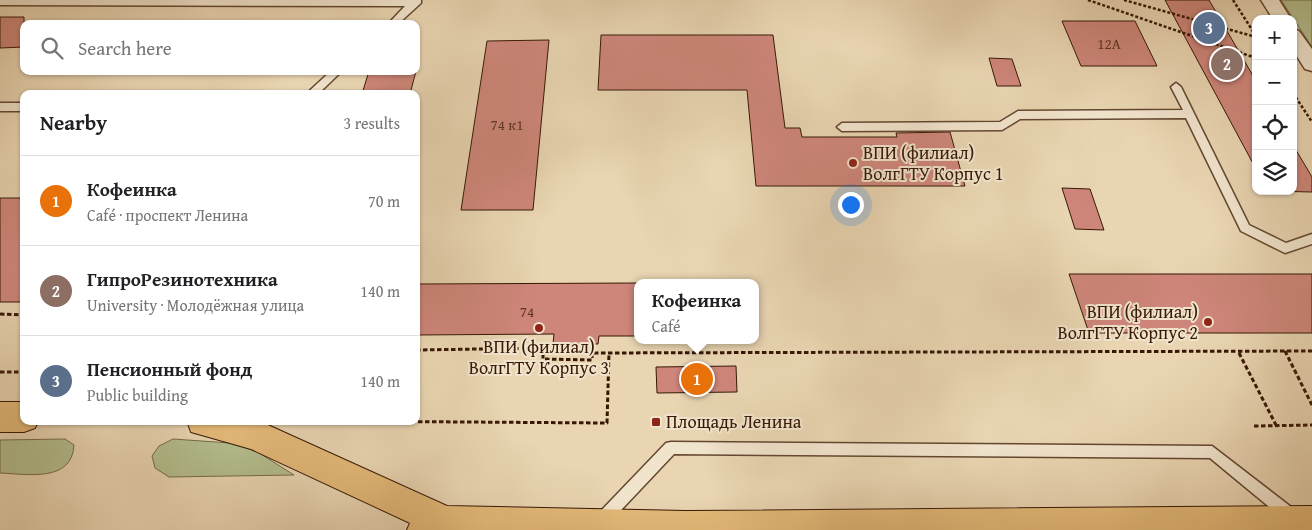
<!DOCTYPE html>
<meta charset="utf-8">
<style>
:root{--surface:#fff;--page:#f2f2f2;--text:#202124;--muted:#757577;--line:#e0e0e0;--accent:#d93025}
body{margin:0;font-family:"Gentium Book Plus",serif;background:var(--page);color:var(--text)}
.controls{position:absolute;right:15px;top:15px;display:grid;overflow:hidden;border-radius:10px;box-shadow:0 1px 4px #0004}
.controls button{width:45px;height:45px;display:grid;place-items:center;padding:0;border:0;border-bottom:1px solid var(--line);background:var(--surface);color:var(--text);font:25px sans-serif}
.you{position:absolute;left:850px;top:204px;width:18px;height:18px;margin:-12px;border:4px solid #fff;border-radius:50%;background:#1a73e8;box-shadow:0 0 0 8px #1a73e833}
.badge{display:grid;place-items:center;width:32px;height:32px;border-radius:50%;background:var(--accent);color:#fff;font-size:16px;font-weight:700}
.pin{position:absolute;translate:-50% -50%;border:2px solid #fff;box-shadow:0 1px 5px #0006}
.popup{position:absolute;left:634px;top:279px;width:125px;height:65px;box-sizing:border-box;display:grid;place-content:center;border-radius:10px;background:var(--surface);filter:drop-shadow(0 1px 4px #0005);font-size:16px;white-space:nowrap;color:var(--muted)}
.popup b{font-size:19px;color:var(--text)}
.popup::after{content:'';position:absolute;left:50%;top:100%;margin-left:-10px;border:10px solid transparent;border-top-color:var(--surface)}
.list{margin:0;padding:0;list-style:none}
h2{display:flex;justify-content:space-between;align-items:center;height:65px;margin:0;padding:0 20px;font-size:21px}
h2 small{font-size:16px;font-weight:400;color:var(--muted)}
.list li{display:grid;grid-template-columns:32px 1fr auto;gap:15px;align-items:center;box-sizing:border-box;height:90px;padding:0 20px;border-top:1px solid var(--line)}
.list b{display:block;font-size:19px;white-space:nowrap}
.list p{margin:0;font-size:16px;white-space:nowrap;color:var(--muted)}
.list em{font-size:16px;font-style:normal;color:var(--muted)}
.icon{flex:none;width:28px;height:28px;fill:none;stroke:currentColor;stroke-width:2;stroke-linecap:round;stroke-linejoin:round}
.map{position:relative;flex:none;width:1312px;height:530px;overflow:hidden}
.search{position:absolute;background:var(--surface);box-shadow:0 1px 4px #0004;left:20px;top:20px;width:400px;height:55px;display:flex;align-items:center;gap:12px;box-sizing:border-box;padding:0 18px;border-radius:10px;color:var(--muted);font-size:19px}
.panel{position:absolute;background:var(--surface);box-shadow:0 1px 4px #0004;left:20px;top:90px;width:400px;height:335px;border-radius:10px}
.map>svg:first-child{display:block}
</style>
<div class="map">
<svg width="1312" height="530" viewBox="0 0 1312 530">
<rect width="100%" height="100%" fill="#e9d5b2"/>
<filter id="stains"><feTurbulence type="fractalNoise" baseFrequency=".004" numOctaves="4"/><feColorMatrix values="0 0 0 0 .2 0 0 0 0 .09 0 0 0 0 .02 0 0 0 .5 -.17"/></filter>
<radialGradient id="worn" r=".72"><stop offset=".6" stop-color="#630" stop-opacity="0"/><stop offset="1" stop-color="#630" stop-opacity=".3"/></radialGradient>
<path fill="#b4be8e" stroke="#766b4a" d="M 1281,0 L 1312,0 L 1312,47 Z
M 65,439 L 74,445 C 72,483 27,474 0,473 L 0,440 Z
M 173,439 L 230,443 L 256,451 L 294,475 L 169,477 L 155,468 L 152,456 L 159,446 Z"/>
<path fill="#ce867a" stroke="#371805" d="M 1165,0 L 1209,0 L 1256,81 L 1256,169 Z
M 0,17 L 24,17 L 24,47 L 0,48 Z
M 1062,21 L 1135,21 L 1157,66 L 1081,66 Z
M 601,35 L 773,35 L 785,128 L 800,128 L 802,137 L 897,137 L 896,133 L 950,132 L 965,186 L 756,186 L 747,90 L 598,90 Z
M 549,40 L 533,210 L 461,210 L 487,41 Z
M 989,58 L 1012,59 L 1021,86 L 997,86 Z
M 369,71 L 416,71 L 410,94 L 362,94 Z
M 1293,145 L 1312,177 L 1312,192 L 1268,191 L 1293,191 Z
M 1062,188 L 1090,189 L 1104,230 L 1075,229 Z
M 0,198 L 24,198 L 24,302 L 0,302 Z
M 1069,274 L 1312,274 L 1312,333 L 1089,333 Z
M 638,283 L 638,336 L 599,336 L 598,344 L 553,344 L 554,334 L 416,335 L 416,284 Z
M 736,366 L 737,392 L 657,393 L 656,367 Z"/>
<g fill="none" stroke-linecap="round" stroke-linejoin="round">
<g stroke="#644730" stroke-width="3">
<path id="lane" d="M 0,0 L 421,0 L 421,3 L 398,24 L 388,24 L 405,6 L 0,5 Z
M 331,71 L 342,71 L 318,94 L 306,94 Z
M 1176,83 L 1181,87 L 1249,225 L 1286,243 L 1312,234 L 1312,244 L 1285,253 L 1241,231 L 1186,118 L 1020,119 L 1002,130 L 842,131 L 837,127 L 842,123 L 1000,122 L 1018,111 L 1183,110 L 1171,87 Z
M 0,103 L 24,103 L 24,111 L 0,111 Z
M 671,442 L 1212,446 L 1295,510 L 1297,515 L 1295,520 L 1290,522 L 1285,520 L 1210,458 L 674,454 L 606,526 L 601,528 L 596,526 L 594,521 L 596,516 L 666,443 Z"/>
</g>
<g stroke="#644730" stroke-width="3">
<path id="street" d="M 1261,0 L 1279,0 L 1291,19 L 1273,19 Z
M 1293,29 L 1299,31 L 1312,49 L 1312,71 L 1305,69 L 1293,50 Z"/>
</g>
<g stroke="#371805" stroke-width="2">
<path id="primary" d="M 0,402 L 24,402 L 24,421 L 38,421 L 35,428 L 24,432 L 0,432 Z
M 187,421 L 259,421 L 447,506 L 686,511 L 1312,506 L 1312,530 L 407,530 L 410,523 L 251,449 L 191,432 Z"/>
</g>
<path stroke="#371805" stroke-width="2.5" stroke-dasharray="3 2" stroke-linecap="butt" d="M 1088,0 L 1256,58
M 1124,0 L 1256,37
M 1233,0 L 1256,36
M 1293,93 L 1312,122"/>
<path stroke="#371805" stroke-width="3" stroke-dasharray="4.5 2.5" stroke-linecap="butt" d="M 0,314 L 24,315
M 416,350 L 543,348 L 543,359 L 592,360 L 592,353 L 1312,351
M 1285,351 L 1312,405
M 1239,353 L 1276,425
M 0,372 L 24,372
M 327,421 L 607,423 L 609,353
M 1254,426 L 1312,425"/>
<use href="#lane" fill="#f1e4cd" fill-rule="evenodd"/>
<use href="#street" fill="#f1e4cd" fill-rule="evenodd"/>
<use href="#primary" fill="#e4ba79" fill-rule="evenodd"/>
</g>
<g fill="#8f2418" stroke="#f1e4cd" stroke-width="2">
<circle cx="853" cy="163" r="5"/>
<circle cx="1208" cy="322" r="5"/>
<circle cx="539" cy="328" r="5"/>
<rect x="651" y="417" width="10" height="10" rx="2.5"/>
</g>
<g text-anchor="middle" stroke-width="4" stroke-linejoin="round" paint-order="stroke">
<g font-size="15" fill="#5d3422">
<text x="1109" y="49">12А</text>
<text x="507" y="130">74 к1</text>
<text x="527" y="317">74</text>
</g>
<g font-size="18" fill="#371805" stroke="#f1e4cd" text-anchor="start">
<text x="863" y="159">ВПИ (филиал)<tspan x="863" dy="21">ВолгГТУ Корпус 1</tspan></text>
<text x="1198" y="318" text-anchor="end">ВПИ (филиал)<tspan x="1198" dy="21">ВолгГТУ Корпус 2</tspan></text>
<text x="539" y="353" text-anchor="middle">ВПИ (филиал)<tspan x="539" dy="21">ВолгГТУ Корпус 3</tspan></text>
<text x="666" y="428">Площадь Ленина</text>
</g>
</g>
<rect width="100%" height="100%" filter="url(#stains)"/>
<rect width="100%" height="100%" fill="url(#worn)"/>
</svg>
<div class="controls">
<button>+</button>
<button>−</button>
<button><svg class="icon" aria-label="locate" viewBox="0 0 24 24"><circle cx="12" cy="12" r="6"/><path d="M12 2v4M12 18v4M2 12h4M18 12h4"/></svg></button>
<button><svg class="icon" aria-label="layers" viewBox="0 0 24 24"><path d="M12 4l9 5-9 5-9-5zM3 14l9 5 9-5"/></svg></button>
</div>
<div class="you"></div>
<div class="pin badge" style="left:697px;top:379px;background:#e8710a">1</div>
<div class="popup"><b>Кофеинка</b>Café</div>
<div class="pin badge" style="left:1227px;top:64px;background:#8d6e63">2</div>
<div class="pin badge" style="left:1209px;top:28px;background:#5c6f8a">3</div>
<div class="search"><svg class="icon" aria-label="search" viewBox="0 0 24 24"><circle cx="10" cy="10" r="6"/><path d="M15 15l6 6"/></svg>Search here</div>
<section class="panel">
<h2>Nearby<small>3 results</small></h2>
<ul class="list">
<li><span class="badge" style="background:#e8710a">1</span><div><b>Кофеинка</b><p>Café · проспект Ленина</p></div><em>70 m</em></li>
<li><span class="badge" style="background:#8d6e63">2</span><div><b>ГипроРезинотехника</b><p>University · Молодёжная улица</p></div><em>140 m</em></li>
<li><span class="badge" style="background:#5c6f8a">3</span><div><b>Пенсионный фонд</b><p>Public building</p></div><em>140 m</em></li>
</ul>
</section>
</div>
